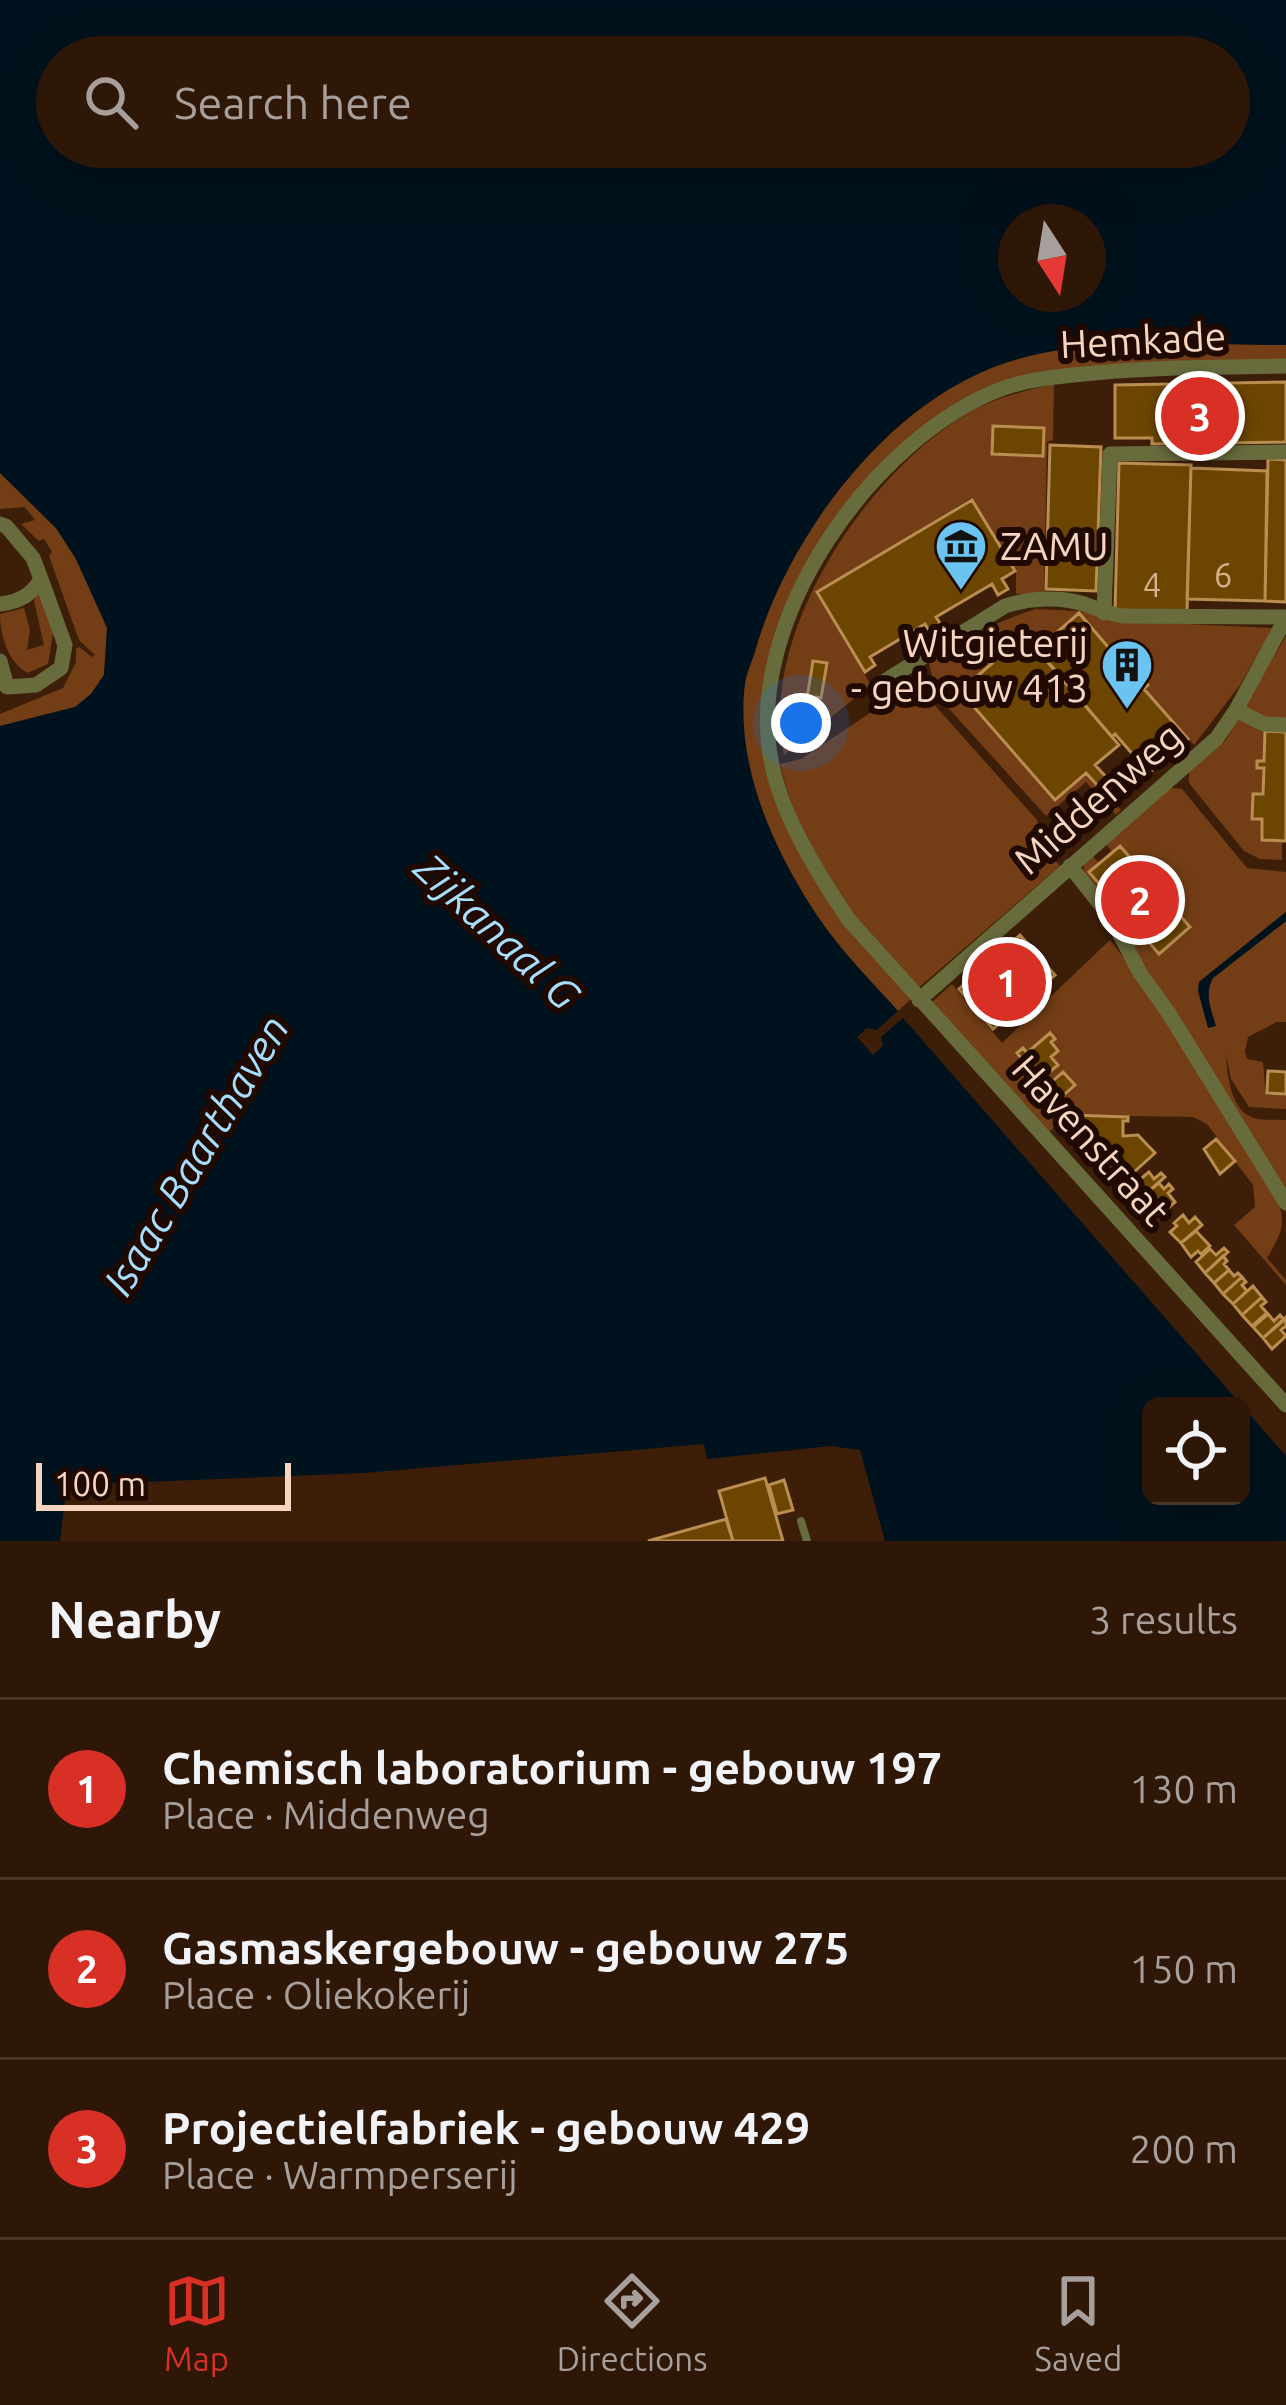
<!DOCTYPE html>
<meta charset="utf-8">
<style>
:root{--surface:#2e1707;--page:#362011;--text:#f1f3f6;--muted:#a79f9b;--line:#493628;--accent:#d93025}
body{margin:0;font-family:Ubuntu,sans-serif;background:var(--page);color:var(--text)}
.controls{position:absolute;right:36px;bottom:36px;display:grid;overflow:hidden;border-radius:18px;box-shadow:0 12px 48px #0002}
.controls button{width:108px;height:108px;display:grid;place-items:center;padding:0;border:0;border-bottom:3px solid var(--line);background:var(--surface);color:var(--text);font:60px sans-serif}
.compass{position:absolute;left:998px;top:204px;width:108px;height:108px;border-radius:50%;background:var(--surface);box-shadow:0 12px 48px #0002;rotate:168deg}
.scale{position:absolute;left:36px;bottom:30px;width:255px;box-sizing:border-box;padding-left:12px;border:6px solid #f7d5c0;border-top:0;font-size:33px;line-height:42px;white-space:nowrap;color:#f7d5c0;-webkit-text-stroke:9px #200900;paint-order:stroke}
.you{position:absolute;left:801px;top:723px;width:42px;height:42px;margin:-30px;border:9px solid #fff;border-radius:50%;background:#1a73e8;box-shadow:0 0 0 18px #1a73e833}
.badge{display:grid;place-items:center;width:78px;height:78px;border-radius:50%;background:var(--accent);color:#fff;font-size:39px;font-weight:700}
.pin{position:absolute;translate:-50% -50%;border:6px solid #fff;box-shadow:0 3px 12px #0006}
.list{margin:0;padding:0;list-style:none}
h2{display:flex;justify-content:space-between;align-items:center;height:156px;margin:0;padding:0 48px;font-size:51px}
h2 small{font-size:39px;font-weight:400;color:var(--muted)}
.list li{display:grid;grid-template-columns:78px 1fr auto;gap:36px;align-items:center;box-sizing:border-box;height:180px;padding:0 48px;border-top:3px solid var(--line)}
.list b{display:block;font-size:45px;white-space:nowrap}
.list p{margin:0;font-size:39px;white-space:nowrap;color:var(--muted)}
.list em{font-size:39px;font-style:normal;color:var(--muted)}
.icon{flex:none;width:66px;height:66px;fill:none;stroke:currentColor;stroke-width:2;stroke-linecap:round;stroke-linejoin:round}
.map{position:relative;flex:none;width:1286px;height:1541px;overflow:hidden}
.search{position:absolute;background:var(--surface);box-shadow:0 12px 48px #0002;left:36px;right:36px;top:36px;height:132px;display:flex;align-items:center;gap:30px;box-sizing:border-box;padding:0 42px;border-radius:66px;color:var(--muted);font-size:45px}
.sheet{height:696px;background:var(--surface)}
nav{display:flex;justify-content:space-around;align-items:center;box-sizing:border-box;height:168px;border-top:3px solid var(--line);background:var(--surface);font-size:33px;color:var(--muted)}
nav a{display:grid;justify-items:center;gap:6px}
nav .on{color:var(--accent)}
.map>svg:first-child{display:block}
</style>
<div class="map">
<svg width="1286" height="1541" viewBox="0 0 1286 1541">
<rect width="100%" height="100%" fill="#3d1f09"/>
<path fill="#733e16" d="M 1286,345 L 1286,363 L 1080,370 L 960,403 L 824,542 L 763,705 L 802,848 L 911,999 L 898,1011 C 870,980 839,949 816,914 C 774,851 727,750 747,674 C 762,615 790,560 824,510 C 869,447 931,388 1005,363 C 1088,335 1198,345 1286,345 Z
M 1054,384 L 1053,440 L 1047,442 L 1044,594 L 1016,594 L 1016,571 L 971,498 L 816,593 L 871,685 L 784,755 C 758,634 866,474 967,414 C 994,398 1024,391 1054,384 Z
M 0,473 L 56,528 L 76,559 L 108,627 L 104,675 L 91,694 L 76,707 L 0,726 L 0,714 L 63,688 L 76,662 L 76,649 L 79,647 L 92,657 L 95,655 L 79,640 L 49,556 L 52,552 L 44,539 L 39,541 L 21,524 L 35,520 L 25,507 L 0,509 Z
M 39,590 L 53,633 L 48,664 L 27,673 C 8,661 0,636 0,614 L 24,608 L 30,630 L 27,650 L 44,645 L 34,601 Z
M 1036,609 L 1079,611 L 1121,621 L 1273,628 L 1240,685 L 1194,745 L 1145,689 L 1148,684 L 1141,676 L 1137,679 L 1080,613 L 1038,648 L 1024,635 L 961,691 L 1055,800 L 1087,772 L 1121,810 L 1116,815 L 1086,782 L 1046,816 L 943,702 L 934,686 L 929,662 C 961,638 999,621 1036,609 Z
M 1286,636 L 1286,721 L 1263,719 L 1244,708 Z
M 915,683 L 1037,820 L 1038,823 L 1030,832 L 1060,866 L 917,989 C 898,967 878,947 860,925 C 824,880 793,820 780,764 L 801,759 Z
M 1238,719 L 1264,729 L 1264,761 L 1257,762 L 1257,768 L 1263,768 L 1263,793 L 1252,794 L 1252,819 L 1262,820 L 1262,841 L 1282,842 L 1282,860 L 1260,859 L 1244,851 L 1189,783 L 1189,771 L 1226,740 Z
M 1171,788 L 1182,789 L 1247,868 L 1286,872 L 1286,912 L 1199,982 L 1215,1025 C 1210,1009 1204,993 1213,978 L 1286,921 L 1286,1022 L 1277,1022 L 1248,1037 L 1245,1051 L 1247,1059 L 1263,1062 L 1266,1095 L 1286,1095 L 1286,1109 L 1249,1107 L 1231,1079 L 1226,1055 C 1227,1076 1231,1111 1254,1118 C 1264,1121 1276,1119 1286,1120 L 1286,1191 L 1143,968 L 1126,926 L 1083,876 L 1084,863 L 1092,856 L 1099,863 L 1089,873 L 1158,955 L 1191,929 L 1121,846 L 1112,852 L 1106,844 Z
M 1110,940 L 1143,983 L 1272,1184 C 1286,1221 1286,1226 1267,1258 L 1286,1280 L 1286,1285 L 1234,1225 L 1255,1207 L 1253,1185 L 1207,1124 L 1193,1117 L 1071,1115 L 1046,1134 L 932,1002 L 952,984 L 1002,1043 Z"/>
<path fill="#00121d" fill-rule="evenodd" d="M 0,0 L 1286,0 L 1286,345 C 1198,345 1088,335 1005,363 C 930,388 869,447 824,510 C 794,553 771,598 756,648 C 753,660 747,671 745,683 C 735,764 772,847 816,914 C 839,949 870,980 898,1011 L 877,1030 L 867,1028 L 857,1037 L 873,1055 L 883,1046 L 881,1037 L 903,1018 L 1286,1456 L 1286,1541 L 885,1541 L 860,1450 L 830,1446 L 707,1459 L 704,1444 L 364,1473 L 70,1485 L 66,1491 L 60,1541 L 0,1541 L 0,726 L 75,707 L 91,694 L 104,675 L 107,628 L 76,559 L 56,528 L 0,473 ZM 1229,57 L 1229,147 L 57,147 L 57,57 ZM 1088,222 L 1088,294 L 1016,294 L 1016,222 ZM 1151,1406 L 1241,1406 L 1241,1496 L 1151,1496 Z
M 1286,912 L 1286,921 L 1213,978 C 1204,993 1211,1010 1216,1026 L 1208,1028 L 1198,991 L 1199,982 Z"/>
<path fill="#6c4500" stroke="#ba8d51" stroke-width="3" d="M 1286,382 L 1286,442 L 1152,444 L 1152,438 L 1115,438 L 1115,385 Z
M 993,426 L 1044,428 L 1043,456 L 992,454 Z
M 1050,445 L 1101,447 L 1096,591 L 1046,589 Z
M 1268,459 L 1286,460 L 1286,602 L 1265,601 Z
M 1119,463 L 1191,465 L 1187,612 L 1115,610 Z
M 1191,468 L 1267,471 L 1265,601 L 1187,599 Z
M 972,500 L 1015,571 L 1002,579 L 1008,589 L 998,595 L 992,584 L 936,617 L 945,631 L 934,638 L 925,624 L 870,657 L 875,665 L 865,672 L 817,592 Z
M 1079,613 L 1137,681 L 1141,677 L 1148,685 L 1144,689 L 1188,739 L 1149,773 L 1115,734 L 1112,737 L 1037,650 Z
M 1025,635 L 1119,745 L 1095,765 L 1107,778 L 1098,786 L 1086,773 L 1055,800 L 960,691 Z
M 813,661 L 827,663 L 821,698 L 816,697 L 815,700 L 807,698 Z
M 1265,731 L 1286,732 L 1286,841 L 1262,840 L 1262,819 L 1252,819 L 1253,794 L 1263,794 L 1264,768 L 1257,768 L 1257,761 L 1264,761 Z
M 1120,846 L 1190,927 L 1159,954 L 1089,872 Z
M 1020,935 L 1055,975 L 993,1029 L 959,989 Z
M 1050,1033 L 1055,1039 L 1051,1042 L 1058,1051 L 1051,1057 L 1058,1065 L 1040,1080 L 1017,1053 L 1023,1048 L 1027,1053 Z
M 1268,1071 L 1286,1072 L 1286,1094 L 1267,1093 Z
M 1063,1072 L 1075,1085 L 1058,1100 L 1046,1087 Z
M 1070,1115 L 1128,1117 L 1128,1121 L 1123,1121 L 1123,1136 L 1138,1135 L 1155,1153 L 1124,1181 L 1109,1164 L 1111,1162 Z
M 1216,1139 L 1235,1161 L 1220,1174 L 1204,1149 Z
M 1149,1172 L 1154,1179 L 1161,1173 L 1165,1177 L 1150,1190 L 1157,1198 L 1148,1205 L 1132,1186 Z
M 1159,1183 L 1164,1189 L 1169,1184 L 1173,1189 L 1168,1193 L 1175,1202 L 1158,1217 L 1148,1206 L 1157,1198 L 1150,1190 Z
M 1183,1215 L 1189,1223 L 1195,1217 L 1202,1225 L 1181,1243 L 1170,1232 L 1177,1226 L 1174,1223 Z
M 1196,1231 L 1210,1246 L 1201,1254 L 1198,1251 L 1191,1257 L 1181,1243 Z
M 1224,1248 L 1228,1252 L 1205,1273 L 1196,1262 L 1210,1249 L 1216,1255 Z
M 1223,1256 L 1227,1261 L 1224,1264 L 1229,1270 L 1214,1283 L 1205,1273 Z
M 1229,1270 L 1234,1276 L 1238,1273 L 1242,1277 L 1223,1294 L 1214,1283 Z
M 1242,1277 L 1246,1282 L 1242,1285 L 1247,1291 L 1233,1304 L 1223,1294 Z
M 1253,1286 L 1262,1297 L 1242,1315 L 1233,1304 Z
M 1262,1297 L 1266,1302 L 1261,1306 L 1267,1313 L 1252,1326 L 1242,1315 Z
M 1268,1314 L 1274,1321 L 1280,1315 L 1284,1320 L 1263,1338 L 1253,1327 Z
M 1286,1317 L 1286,1326 L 1281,1330 L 1286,1336 L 1272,1349 L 1263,1338 Z
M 765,1478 L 783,1541 L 733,1541 L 719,1491 Z
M 784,1480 L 793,1510 L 777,1514 L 769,1485 Z
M 726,1519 L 733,1541 L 648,1541 Z"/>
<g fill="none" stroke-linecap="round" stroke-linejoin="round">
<path stroke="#686c3d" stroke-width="8" d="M 801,1521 L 807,1541"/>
<path stroke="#686c3d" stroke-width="15" d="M 1286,366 C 1222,367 1158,367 1094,373 C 1064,376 1033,378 1004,388 C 873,436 741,623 772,765 C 783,818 819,876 849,920 L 1286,1405
M 0,524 L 6,526 L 33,558 L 41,579 L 65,645 L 61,668 L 36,685 L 7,687 L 0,661
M 0,604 C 19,602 32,595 41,579
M 1104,613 L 1110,454 L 1286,452
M 875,687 L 1005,606 C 1029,598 1059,596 1084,604 C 1097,609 1108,613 1122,616 L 1286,617
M 1236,710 L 1264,724 L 1286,725
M 1070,866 L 1112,919 L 1140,973 L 1168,1012 L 1286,1203
M 919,1000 L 1217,738 L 1236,710 L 1286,618"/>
</g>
<defs>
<g id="museum-pin" transform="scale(2.7)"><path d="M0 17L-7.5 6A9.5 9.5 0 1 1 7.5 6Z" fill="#6ac3f1" stroke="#200900"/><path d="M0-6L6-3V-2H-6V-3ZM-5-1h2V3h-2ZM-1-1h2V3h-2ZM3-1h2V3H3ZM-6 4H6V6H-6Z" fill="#111"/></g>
<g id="building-pin" transform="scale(2.7)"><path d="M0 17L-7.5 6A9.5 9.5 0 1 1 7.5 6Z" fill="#6ac3f1" stroke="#200900"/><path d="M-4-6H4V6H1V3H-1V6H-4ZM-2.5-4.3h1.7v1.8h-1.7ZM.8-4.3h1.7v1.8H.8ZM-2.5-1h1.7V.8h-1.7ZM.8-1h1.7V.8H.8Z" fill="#111"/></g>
</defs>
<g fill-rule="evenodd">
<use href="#museum-pin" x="961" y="546"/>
<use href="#building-pin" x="1127" y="665"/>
</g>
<g text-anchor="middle" stroke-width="12" stroke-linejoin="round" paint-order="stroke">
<g font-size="33" fill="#d4b190">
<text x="1223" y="587">6</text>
<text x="1152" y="597">4</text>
</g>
<g font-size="39" fill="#f7d5c0" stroke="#200900">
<text transform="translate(1143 340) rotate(-3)" y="14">Hemkade</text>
<text transform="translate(1098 798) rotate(-41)" y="14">Middenweg</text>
<text transform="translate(1091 1140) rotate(48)" y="14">Havenstraat</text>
</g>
<g font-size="39" fill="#f7d5c0" stroke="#200900" text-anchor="start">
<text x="1000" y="560">ZAMU</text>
<text x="1088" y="657" text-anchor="end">Witgieterij<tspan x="1088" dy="45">- gebouw 413</tspan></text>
</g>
<g font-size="42" font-style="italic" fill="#a6defe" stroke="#200900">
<text transform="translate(497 931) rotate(43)" y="15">Zijkanaal G</text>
<text transform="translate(196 1155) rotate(-59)" y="15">Isaac Baarthaven</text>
</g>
</g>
</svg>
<div class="controls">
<button><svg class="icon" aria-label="locate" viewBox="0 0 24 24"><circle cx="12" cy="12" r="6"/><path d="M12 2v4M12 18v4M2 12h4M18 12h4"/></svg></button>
</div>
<svg class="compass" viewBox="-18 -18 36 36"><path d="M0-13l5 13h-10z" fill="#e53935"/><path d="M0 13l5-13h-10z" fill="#a79f9b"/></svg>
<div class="scale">100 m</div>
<div class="you"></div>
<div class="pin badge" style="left:1007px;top:982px">1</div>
<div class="pin badge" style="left:1140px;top:900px">2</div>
<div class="pin badge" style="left:1200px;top:416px">3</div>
<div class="search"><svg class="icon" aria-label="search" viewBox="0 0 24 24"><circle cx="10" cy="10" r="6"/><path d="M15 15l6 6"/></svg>Search here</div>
</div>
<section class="sheet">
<h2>Nearby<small>3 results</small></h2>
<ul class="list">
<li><span class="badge">1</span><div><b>Chemisch laboratorium - gebouw 197</b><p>Place · Middenweg</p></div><em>130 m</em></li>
<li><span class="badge">2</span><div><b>Gasmaskergebouw - gebouw 275</b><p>Place · Oliekokerij</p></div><em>150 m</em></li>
<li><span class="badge">3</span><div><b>Projectielfabriek - gebouw 429</b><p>Place · Warmperserij</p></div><em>200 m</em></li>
</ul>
</section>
<nav>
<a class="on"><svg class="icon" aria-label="map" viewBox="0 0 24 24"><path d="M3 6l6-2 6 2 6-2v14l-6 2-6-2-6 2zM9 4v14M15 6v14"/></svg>Map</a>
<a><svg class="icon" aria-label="directions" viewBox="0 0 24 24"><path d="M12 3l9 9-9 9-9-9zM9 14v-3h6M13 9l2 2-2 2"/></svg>Directions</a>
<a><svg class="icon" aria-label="saved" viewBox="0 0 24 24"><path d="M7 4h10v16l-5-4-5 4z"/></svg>Saved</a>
</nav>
